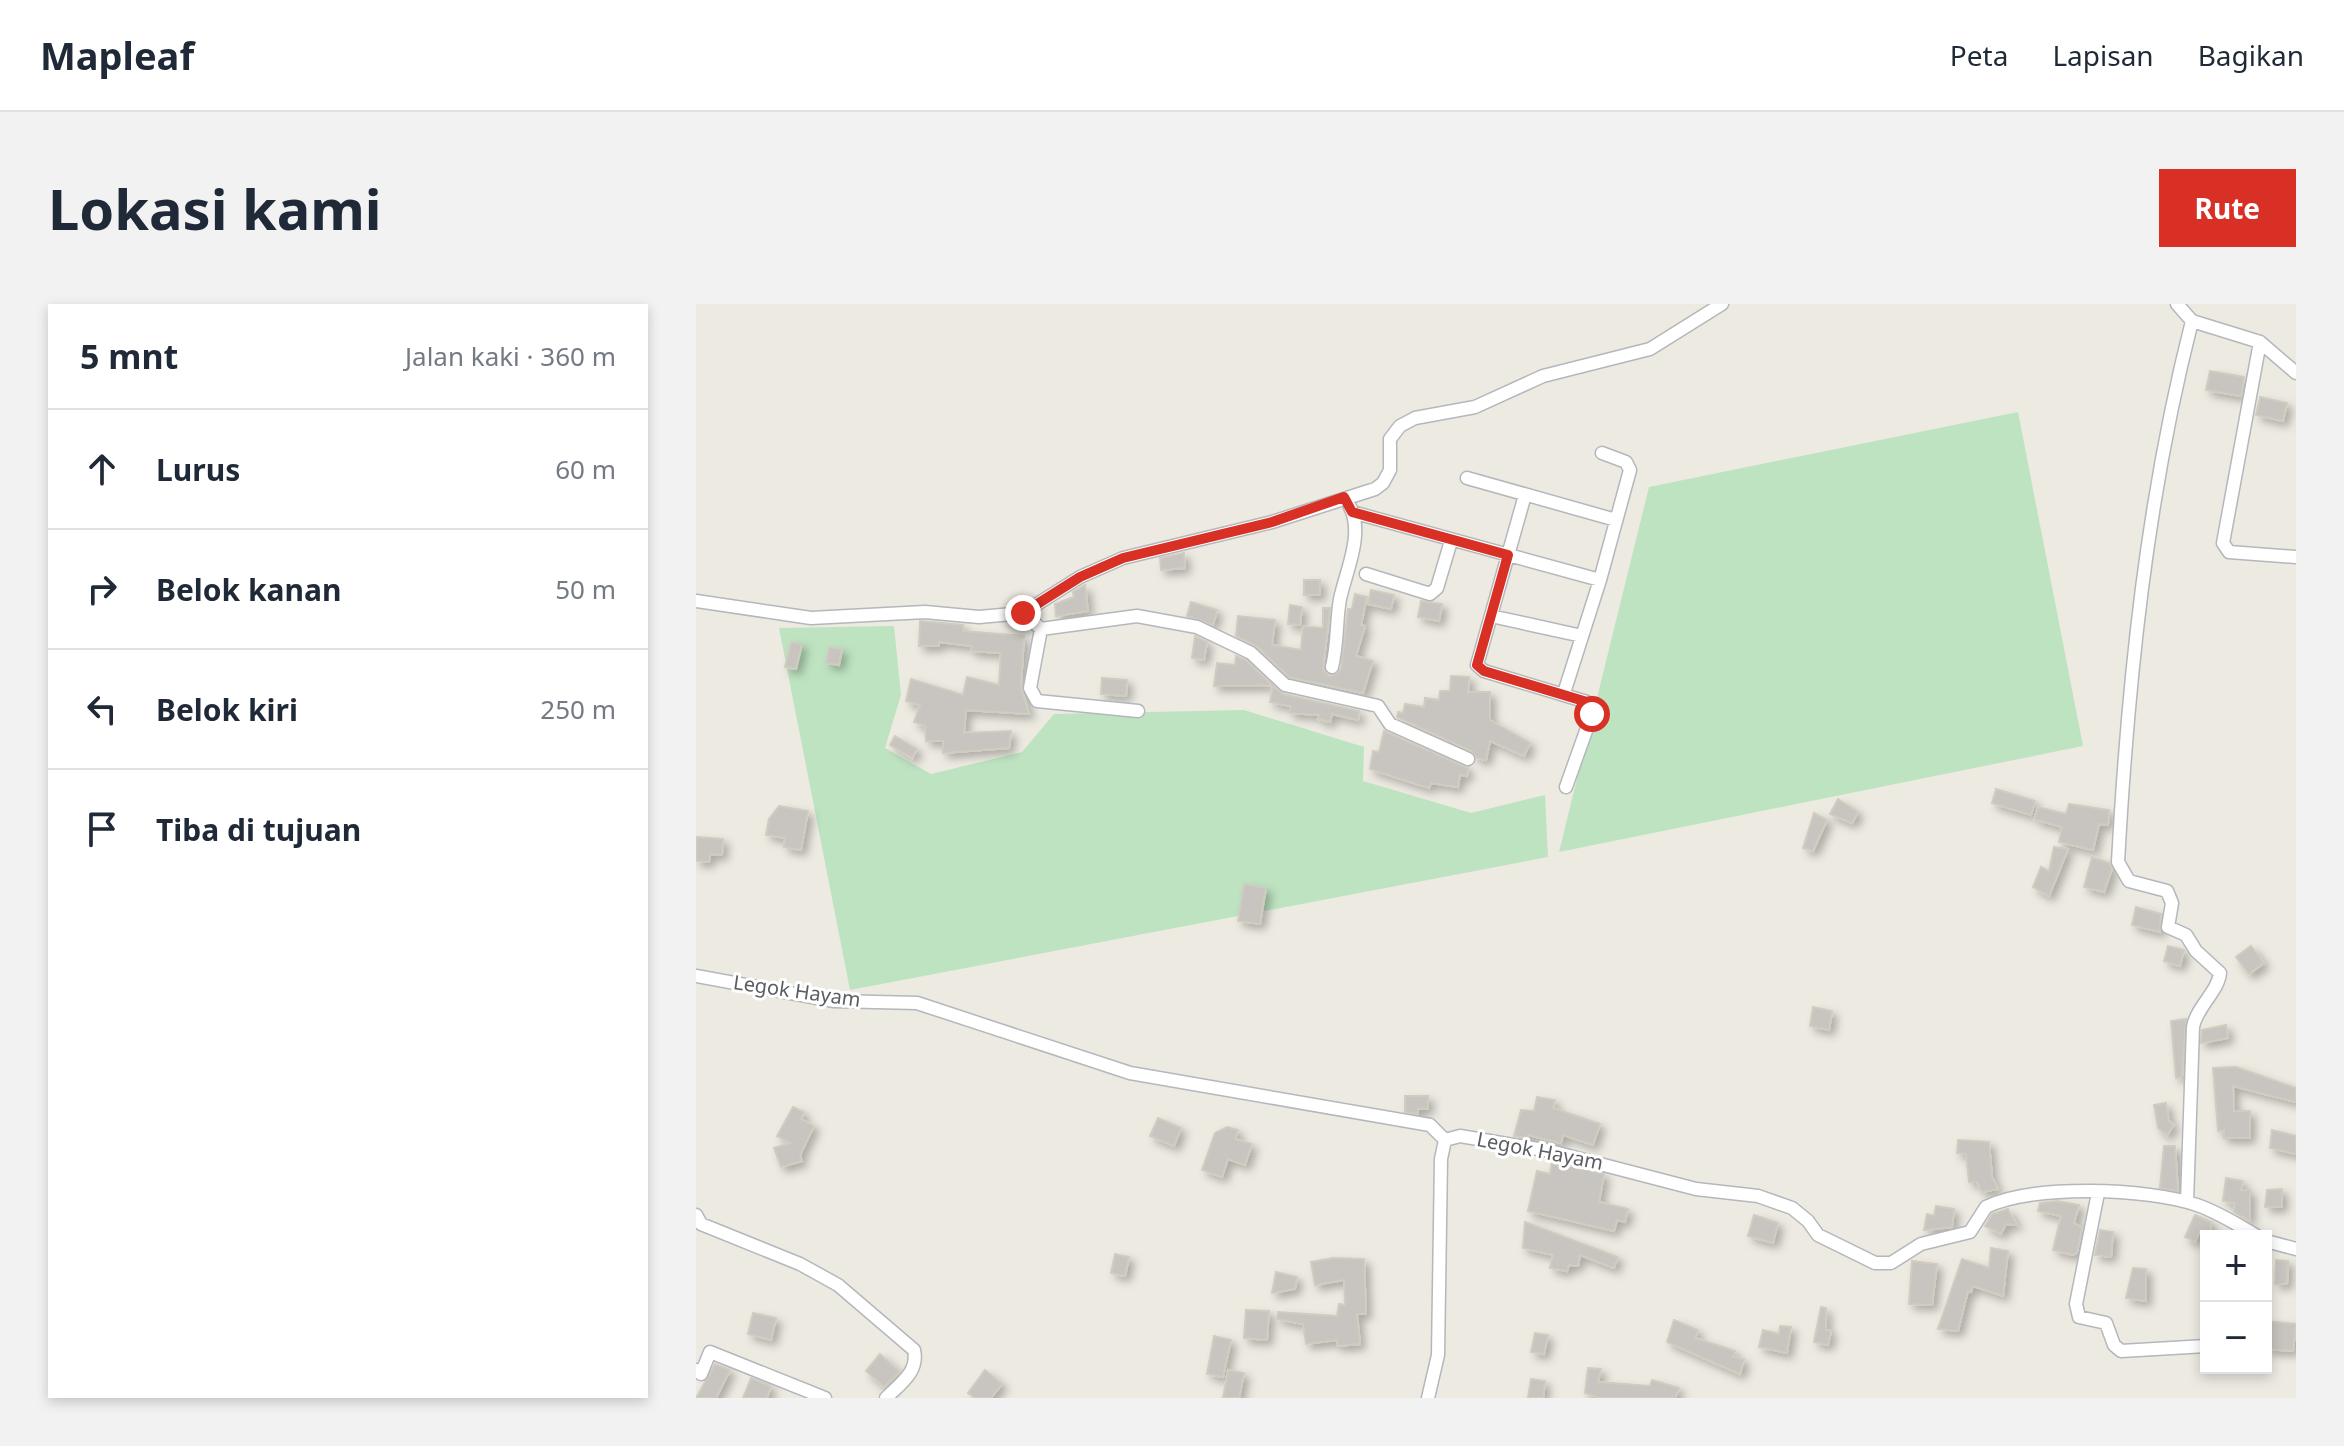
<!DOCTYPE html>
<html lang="id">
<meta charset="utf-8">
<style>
:root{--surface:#fff;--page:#f2f2f3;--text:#1f2937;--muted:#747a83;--line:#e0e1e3;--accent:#d93025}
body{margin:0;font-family:"Noto Sans",sans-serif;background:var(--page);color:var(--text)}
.controls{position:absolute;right:24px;bottom:24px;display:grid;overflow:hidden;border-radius:0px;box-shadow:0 4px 12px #0003}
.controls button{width:72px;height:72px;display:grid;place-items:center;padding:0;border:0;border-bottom:2px solid var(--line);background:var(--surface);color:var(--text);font:40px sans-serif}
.stop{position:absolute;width:24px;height:24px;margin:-18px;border:6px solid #d93025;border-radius:50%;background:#fff}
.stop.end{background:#d93025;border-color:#fff;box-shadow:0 2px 8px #0008}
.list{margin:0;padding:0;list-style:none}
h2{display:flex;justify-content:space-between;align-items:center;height:104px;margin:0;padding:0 32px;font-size:34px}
h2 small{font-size:26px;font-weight:400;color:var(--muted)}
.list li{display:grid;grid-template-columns:52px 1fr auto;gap:24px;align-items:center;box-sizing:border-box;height:120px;padding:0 32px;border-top:2px solid var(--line)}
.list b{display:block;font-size:30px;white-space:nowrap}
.list em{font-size:26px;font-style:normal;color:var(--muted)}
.icon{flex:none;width:44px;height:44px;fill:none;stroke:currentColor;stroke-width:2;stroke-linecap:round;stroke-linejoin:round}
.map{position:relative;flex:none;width:1600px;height:1094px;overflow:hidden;border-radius:0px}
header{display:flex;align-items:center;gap:48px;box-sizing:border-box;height:112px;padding:0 40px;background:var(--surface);border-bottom:2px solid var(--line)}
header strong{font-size:38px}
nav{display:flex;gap:44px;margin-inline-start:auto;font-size:28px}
.intro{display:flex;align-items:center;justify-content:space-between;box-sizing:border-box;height:192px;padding:0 48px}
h1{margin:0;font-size:56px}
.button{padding:20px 36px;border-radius:0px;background:var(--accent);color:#fff;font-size:28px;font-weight:700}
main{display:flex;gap:48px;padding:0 48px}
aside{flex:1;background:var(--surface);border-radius:0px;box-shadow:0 4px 12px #0003}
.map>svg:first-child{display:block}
</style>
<header>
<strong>Mapleaf</strong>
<nav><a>Peta</a><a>Lapisan</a><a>Bagikan</a></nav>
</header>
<div class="intro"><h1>Lokasi kami</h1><a class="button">Rute</a></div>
<main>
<aside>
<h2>5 mnt<small>Jalan kaki · 360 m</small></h2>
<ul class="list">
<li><svg class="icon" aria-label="ahead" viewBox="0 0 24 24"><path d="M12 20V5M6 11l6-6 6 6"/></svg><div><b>Lurus</b></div><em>60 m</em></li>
<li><svg class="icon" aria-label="right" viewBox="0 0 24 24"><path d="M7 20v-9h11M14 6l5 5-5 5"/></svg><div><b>Belok kanan</b></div><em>50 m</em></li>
<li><svg class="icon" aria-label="left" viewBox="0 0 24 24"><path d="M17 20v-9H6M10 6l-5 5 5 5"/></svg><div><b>Belok kiri</b></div><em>250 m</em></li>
<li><svg class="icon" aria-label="arrive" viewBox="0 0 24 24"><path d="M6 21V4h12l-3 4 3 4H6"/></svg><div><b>Tiba di tujuan</b></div></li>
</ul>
</aside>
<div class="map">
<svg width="1600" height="1094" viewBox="0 0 1600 1094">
<defs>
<filter id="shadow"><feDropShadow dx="5" dy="5" stdDeviation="4" flood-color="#0004"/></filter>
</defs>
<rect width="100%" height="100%" fill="#eceae1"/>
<path fill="#bee3c1" d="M 1322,108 L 1387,442 L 863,548 L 953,183 Z
M 198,322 L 205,391 L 189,444 L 235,470 L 326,448 L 358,410 L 548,406 L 668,443 L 667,477 L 775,509 L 849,491 L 852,553 L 154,686 L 83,324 Z"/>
<path fill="#c8c4bf" stroke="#d0ccc0" stroke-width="2" filter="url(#shadow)" d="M 1514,67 L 1548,73 L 1545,92 L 1510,86 Z
M 1564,93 L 1591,99 L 1587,117 L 1560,111 Z
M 488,249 L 489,264 L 465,266 L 464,254 Z
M 608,276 L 624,276 L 624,291 L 608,291 Z
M 389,281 L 392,307 L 360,312 L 359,300 L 378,293 L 377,288 Z
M 675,286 L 698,291 L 695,305 L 672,300 Z
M 659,290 L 671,293 L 665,321 L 669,322 L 660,352 L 677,357 L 667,389 L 593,373 L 561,342 L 540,332 L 542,312 L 579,316 L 576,341 L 605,346 L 607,322 L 627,324 L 627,304 L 634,304 L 627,365 L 633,372 L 639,371 L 645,365 L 652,305 L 656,305 Z
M 725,297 L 746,300 L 743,317 L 722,313 Z
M 495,298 L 521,306 L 517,321 L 491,312 Z
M 594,301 L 606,303 L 604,321 L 592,320 Z
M 224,317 L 267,321 L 267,327 L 328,332 L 325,383 L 333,410 L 270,406 L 268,429 L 315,427 L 313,444 L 247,449 L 247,437 L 230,437 L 229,422 L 218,418 L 224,401 L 210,397 L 215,375 L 267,391 L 271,373 L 303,381 L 305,349 L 275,347 L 276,342 L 243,338 L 243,342 L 223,342 Z
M 499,332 L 511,338 L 508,356 L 496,354 Z
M 95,338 L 106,340 L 100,365 L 89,363 Z
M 133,343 L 146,345 L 143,361 L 130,359 Z
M 540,352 L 550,356 L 576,381 L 518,382 L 521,359 L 539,361 Z
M 755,372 L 773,373 L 772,388 L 794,388 L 794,416 L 834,439 L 828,452 L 794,437 L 790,456 L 781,454 L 776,447 L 701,413 L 702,408 L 707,409 L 709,400 L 728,403 L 729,394 L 743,396 L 744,387 L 754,387 Z
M 406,374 L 431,376 L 430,392 L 405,390 Z
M 577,382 L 587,390 L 663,407 L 662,416 L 636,410 L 634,418 L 622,415 L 623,411 L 594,409 L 594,402 L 574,398 Z
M 688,427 L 772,464 L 771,472 L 764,471 L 762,483 L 735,479 L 733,484 L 674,465 L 677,447 L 683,448 Z
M 199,432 L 221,445 L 216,454 L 194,441 Z
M 1300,485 L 1339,497 L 1335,511 L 1296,499 Z
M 1142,495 L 1162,508 L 1156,519 L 1134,510 Z
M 1373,500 L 1413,506 L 1412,521 L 1403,520 L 1397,546 L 1363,538 L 1366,523 L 1338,515 L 1342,503 L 1370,510 Z
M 83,502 L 112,507 L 105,546 L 88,543 L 89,534 L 70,531 L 73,515 Z
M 1118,509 L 1131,516 L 1117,547 L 1107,544 Z
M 1,533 L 27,535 L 26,551 L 14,550 L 13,558 L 0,557 Z
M 1358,543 L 1372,545 L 1353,592 L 1337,583 L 1345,563 L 1353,567 Z
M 1396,553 L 1413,559 L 1416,565 L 1408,588 L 1388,583 Z
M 548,580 L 570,584 L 564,620 L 542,617 Z
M 1440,603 L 1465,610 L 1464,628 L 1436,621 Z
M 1472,642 L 1488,646 L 1484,662 L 1468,657 Z
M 1555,642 L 1568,659 L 1553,670 L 1540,653 Z
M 1117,703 L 1136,707 L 1133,726 L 1114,722 Z
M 1490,715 L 1486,773 L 1480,774 L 1475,717 Z
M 1530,721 L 1532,734 L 1505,739 L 1506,726 Z
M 1540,763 L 1600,784 L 1600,798 L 1537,782 L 1538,807 L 1554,807 L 1554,834 L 1528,834 L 1528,826 L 1522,827 L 1517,764 Z
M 709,792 L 732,792 L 732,805 L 722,805 L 722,810 L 709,808 Z
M 841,793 L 859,796 L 857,804 L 904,820 L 897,841 L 867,831 L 865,839 L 832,831 L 831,834 L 818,832 L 825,806 L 838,807 Z
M 1470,799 L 1473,817 L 1478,821 L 1471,831 L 1462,824 L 1458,801 Z
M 97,803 L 108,808 L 105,815 L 118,822 L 104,851 L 106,857 L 85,863 L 78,844 L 94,839 L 81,832 Z
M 462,814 L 485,824 L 478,842 L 454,832 Z
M 531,823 L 542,826 L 539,835 L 556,840 L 549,861 L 532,855 L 526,873 L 506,866 L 519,829 Z
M 1576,826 L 1600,832 L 1600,850 L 1574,844 Z
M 1262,836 L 1293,838 L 1296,873 L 1302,885 L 1286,888 L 1281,878 L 1273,878 L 1270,850 L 1261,849 Z
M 1468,842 L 1479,842 L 1482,887 L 1464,884 Z
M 856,857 L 908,870 L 903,898 L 932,905 L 929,918 L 921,916 L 918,927 L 832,907 L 841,867 L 854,870 Z
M 1530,874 L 1547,877 L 1545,886 L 1554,886 L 1554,917 L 1538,908 L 1539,899 L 1527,897 Z
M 1586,885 L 1586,903 L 1569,903 L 1571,886 Z
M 1361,897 L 1383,901 L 1378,919 L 1386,924 L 1381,949 L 1377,951 L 1357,946 L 1365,912 L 1342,907 L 1344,899 Z
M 1240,902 L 1258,905 L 1256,923 L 1228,926 L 1231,910 L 1238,912 Z
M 1312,905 L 1321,921 L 1310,920 L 1305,930 L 1289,922 L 1296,910 Z
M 1058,911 L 1082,919 L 1077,939 L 1052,932 Z
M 1499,911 L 1515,918 L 1514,930 L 1504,926 L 1499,938 L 1489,933 Z
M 829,918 L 922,953 L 918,964 L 884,951 L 882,962 L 873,961 L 871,967 L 854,964 L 857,951 L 827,944 Z
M 1404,926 L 1417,928 L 1415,953 L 1399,951 Z
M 1295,944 L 1312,947 L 1307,992 L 1277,982 L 1275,988 L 1272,987 L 1262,1027 L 1242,1025 L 1266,955 L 1293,964 Z
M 419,950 L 433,953 L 429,972 L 415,969 Z
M 637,954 L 668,955 L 670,1010 L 661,1010 L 664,1040 L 641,1042 L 641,1036 L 610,1040 L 607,1020 L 581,1015 L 582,1008 L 641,1012 L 643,1000 L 649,1001 L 648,976 L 619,981 L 615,958 Z
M 1580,956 L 1592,957 L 1591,980 L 1579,980 Z
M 1216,957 L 1241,960 L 1236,1001 L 1213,1000 Z
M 1437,964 L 1450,965 L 1450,997 L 1430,994 Z
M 580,968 L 601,973 L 599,985 L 576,989 Z
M 1125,1003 L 1130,1004 L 1130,1026 L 1135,1027 L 1132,1041 L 1118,1038 Z
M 550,1006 L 573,1007 L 571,1036 L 548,1034 Z
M 57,1009 L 80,1014 L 75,1036 L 52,1030 Z
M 978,1016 L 1002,1026 L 999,1034 L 1039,1047 L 1037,1053 L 1048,1055 L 1044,1070 L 971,1038 Z
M 1570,1017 L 1600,1020 L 1597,1047 L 1570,1045 Z
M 1084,1022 L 1095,1023 L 1091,1049 L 1063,1043 L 1067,1026 L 1083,1030 Z
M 839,1029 L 852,1031 L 848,1050 L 835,1048 Z
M 518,1032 L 535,1036 L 527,1073 L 511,1070 Z
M 184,1050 L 204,1068 L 188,1083 L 170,1067 Z
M 19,1060 L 34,1066 L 20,1094 L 0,1094 Z
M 892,1064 L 905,1065 L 902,1078 L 954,1082 L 956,1076 L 983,1084 L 979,1094 L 904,1094 L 889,1089 Z
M 289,1066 L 306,1080 L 295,1094 L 279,1094 L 272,1089 Z
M 532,1066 L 548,1069 L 543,1094 L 527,1094 Z
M 55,1074 L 75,1082 L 71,1094 L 47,1094 Z
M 835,1075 L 849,1077 L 847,1094 L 832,1094 Z"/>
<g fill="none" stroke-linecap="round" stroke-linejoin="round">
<g stroke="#b4b7bb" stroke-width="15">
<path id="street" d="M 1481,0 L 1496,17 L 1564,38 L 1600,69
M 1564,38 L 1527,239 L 1533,248 L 1600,253
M 771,174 L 920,216
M 829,191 L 781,361 L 788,367 L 891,398 L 896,410 L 870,483
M 656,208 L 904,276
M 670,270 L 734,290 L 741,284 L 755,237
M 0,297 L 115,314 L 229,308 L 283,313 L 327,309 L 384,273 L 427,254 L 576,218 L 679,185 L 687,179 L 694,166 L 694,135 L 704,122 L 719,114 L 779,103 L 847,72 L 954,45 L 1026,0
M 327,309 L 345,325 L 441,312 L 501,323 L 555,349 L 589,381 L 682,402 L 694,420 L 772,455
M 795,312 L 886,332
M 345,325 L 334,384 L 341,397 L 442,407
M 636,363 C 642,339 640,317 644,295 C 650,267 668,230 654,203
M 868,389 L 904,276 L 934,166 L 930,158 L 906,149
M 0,672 L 138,697 L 221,699 L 434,769 L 734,821 L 749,836
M 749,836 L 764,832 L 854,847 L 1000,885 L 1062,892 L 1096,904 L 1112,917 L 1122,931 L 1179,959 L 1195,959 L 1225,940 L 1274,928 L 1290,903 C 1337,880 1451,884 1501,901 C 1522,908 1542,921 1561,932
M 1402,889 L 1380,1000 L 1383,1013 L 1410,1019 L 1418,1041 L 1425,1047 L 1510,1042
M 1491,898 L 1497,723 C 1501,702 1522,688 1524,669 L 1500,647 L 1490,631 L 1472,623 L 1476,599 L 1471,587 L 1433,577 L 1422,558 C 1432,376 1451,193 1496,17
M 0,911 L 5,920 L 104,960 L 142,981 L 218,1046 C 223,1068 204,1080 190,1094
M 1570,937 L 1600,945
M 0,1066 L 5,1070 L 14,1048 L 129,1094
M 732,1094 L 742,1051 L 745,855 L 749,836"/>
</g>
<use href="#street" stroke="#fff" stroke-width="12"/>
</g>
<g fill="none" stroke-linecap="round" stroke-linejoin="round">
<path stroke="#d93025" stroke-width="10" d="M 327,309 L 384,273 L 427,254 L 576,218 L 648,193 L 656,208 L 812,251 L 781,361 L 788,367 L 891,398 L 896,410"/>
</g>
<g text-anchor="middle" stroke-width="6" stroke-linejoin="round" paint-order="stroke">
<g font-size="20" fill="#5a5d62" stroke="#fff">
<text transform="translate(101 687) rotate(8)" y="7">Legok Hayam</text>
<text transform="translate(844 847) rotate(11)" y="7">Legok Hayam</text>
</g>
</g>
</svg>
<div class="controls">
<button>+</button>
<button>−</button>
</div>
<div class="stop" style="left:896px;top:410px"></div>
<div class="stop end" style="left:327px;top:309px"></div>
</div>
</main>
